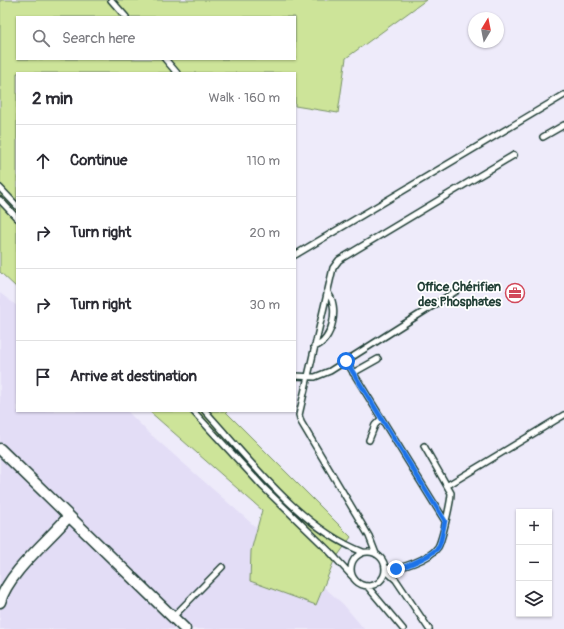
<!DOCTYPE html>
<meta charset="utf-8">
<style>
:root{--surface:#fff;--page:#f2f2f3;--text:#2b2b33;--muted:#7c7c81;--line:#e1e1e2}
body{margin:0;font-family:Pangolin,sans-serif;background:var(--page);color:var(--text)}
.controls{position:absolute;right:12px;bottom:12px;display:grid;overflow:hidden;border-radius:0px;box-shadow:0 1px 3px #0004}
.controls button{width:36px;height:36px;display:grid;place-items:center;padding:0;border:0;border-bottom:1px solid var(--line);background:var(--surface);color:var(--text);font:20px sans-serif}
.compass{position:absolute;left:468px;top:12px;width:36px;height:36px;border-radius:50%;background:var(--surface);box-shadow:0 1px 3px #0004;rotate:10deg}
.stop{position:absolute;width:12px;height:12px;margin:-9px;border:3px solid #1a73e8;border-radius:50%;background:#fff}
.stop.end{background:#1a73e8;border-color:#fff;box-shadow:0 1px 4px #0008}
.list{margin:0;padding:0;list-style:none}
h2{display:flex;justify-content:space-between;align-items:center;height:52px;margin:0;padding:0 16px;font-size:17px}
h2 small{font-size:13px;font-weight:400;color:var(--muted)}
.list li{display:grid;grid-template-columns:26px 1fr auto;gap:12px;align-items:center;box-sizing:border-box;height:72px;padding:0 16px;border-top:1px solid var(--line)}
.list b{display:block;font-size:15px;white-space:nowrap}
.list em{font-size:13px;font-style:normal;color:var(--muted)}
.icon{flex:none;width:22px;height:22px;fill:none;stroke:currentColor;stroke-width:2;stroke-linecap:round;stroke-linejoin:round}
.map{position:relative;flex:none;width:564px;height:629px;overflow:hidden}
.search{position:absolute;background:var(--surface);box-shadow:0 1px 3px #0004;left:16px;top:16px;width:280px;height:44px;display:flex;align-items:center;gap:10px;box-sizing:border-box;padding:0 14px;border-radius:0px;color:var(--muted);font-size:15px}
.panel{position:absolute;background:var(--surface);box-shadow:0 1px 3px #0004;left:16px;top:72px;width:280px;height:340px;border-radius:0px}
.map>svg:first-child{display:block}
</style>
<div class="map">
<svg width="564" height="629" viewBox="0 0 564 629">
<rect width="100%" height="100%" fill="#eeebfa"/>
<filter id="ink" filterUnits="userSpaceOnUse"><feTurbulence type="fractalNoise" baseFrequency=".025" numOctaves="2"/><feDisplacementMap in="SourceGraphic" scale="8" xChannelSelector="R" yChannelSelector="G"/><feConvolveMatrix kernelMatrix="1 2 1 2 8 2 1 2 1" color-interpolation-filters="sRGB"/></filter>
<g filter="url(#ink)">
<path fill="#e3ddf6" d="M 0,293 L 17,306 L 17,411 L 127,411 L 148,432 L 343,604 L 364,629 L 0,629 Z"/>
<path fill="#cde499" stroke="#769066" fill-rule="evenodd" d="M 0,0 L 426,0 L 346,58 L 338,113 L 295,106 L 295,73 L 17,73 L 17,288 L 0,272 ZM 17,17 L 295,17 L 295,59 L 17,59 Z
M 149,411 L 225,411 L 351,537 L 334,561 L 316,605 L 250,581 L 251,551 L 262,510 Z"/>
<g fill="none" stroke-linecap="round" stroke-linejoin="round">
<g stroke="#1f3d34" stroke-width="8">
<path id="lane" d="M 111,0 L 126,17
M 165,59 L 177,73
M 543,137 L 564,125
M 0,188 L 17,206
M 0,200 L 17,218
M 295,255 L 564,95
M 314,347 C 333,342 340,305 327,292
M 346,361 L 445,521
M 353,373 L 378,359
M 295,376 L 315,377 L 330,371 L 461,288
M 193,411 L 263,487 L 329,551 L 352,576
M 205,411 C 250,460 300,528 363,552
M 369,440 L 375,425 L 381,419
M 448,485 L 564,415
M351 569a17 17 0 1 1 34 0a17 17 0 1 1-34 0Z
M 376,554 L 369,536 L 301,422 L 299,415 L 333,268 L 339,260 L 514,155
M 385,568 C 398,571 430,559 438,547 C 442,540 451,502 451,493 L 424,446
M 385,570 L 396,580 L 429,629
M 367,586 L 403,629
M 173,617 L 222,567"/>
</g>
<g stroke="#1f3d34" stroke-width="13">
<path id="street" d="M 0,449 L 185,629
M 0,602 C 8,573 49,540 69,516"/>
</g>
<use href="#lane" stroke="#fff" stroke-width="5"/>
<use href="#street" stroke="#fff" stroke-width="10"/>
</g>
</g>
<g fill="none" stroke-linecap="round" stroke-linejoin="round" filter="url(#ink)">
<path stroke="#1a73e8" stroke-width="5" d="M 346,361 L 445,521 C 443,529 442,539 439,546 C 434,555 406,567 396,569"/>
</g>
<defs>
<g id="office-ring" transform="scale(1)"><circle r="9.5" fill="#fff" stroke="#d1495b" stroke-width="1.5"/><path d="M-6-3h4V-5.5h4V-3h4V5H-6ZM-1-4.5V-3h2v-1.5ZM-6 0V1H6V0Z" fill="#d1495b"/></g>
</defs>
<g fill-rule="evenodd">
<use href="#office-ring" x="515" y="293"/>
</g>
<g text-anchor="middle" stroke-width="3.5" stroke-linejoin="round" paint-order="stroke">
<g font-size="13" font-weight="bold" fill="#1f3d34" stroke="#fff" text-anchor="end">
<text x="501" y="291">Office Chérifien<tspan x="501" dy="15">des Phosphates</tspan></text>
</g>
</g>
</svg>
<div class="controls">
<button>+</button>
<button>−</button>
<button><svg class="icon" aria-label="layers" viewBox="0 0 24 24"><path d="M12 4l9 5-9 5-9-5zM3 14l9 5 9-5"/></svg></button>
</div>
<svg class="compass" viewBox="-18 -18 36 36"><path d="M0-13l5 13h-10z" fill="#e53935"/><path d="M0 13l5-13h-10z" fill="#7c7c81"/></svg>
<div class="stop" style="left:346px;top:361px"></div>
<div class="stop end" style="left:396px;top:569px"></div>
<div class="search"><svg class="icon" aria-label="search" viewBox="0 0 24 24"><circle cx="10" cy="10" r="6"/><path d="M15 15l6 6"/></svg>Search here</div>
<section class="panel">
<h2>2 min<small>Walk · 160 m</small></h2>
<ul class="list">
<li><svg class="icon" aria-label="ahead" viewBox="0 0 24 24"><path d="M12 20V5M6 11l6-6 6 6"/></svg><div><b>Continue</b></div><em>110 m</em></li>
<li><svg class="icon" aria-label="right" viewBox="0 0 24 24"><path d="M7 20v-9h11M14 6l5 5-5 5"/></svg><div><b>Turn right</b></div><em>20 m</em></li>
<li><svg class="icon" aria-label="right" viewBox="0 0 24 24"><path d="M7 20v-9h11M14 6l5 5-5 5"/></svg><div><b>Turn right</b></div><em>30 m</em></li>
<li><svg class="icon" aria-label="arrive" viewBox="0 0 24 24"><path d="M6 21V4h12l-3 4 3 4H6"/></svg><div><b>Arrive at destination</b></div></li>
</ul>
</section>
</div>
